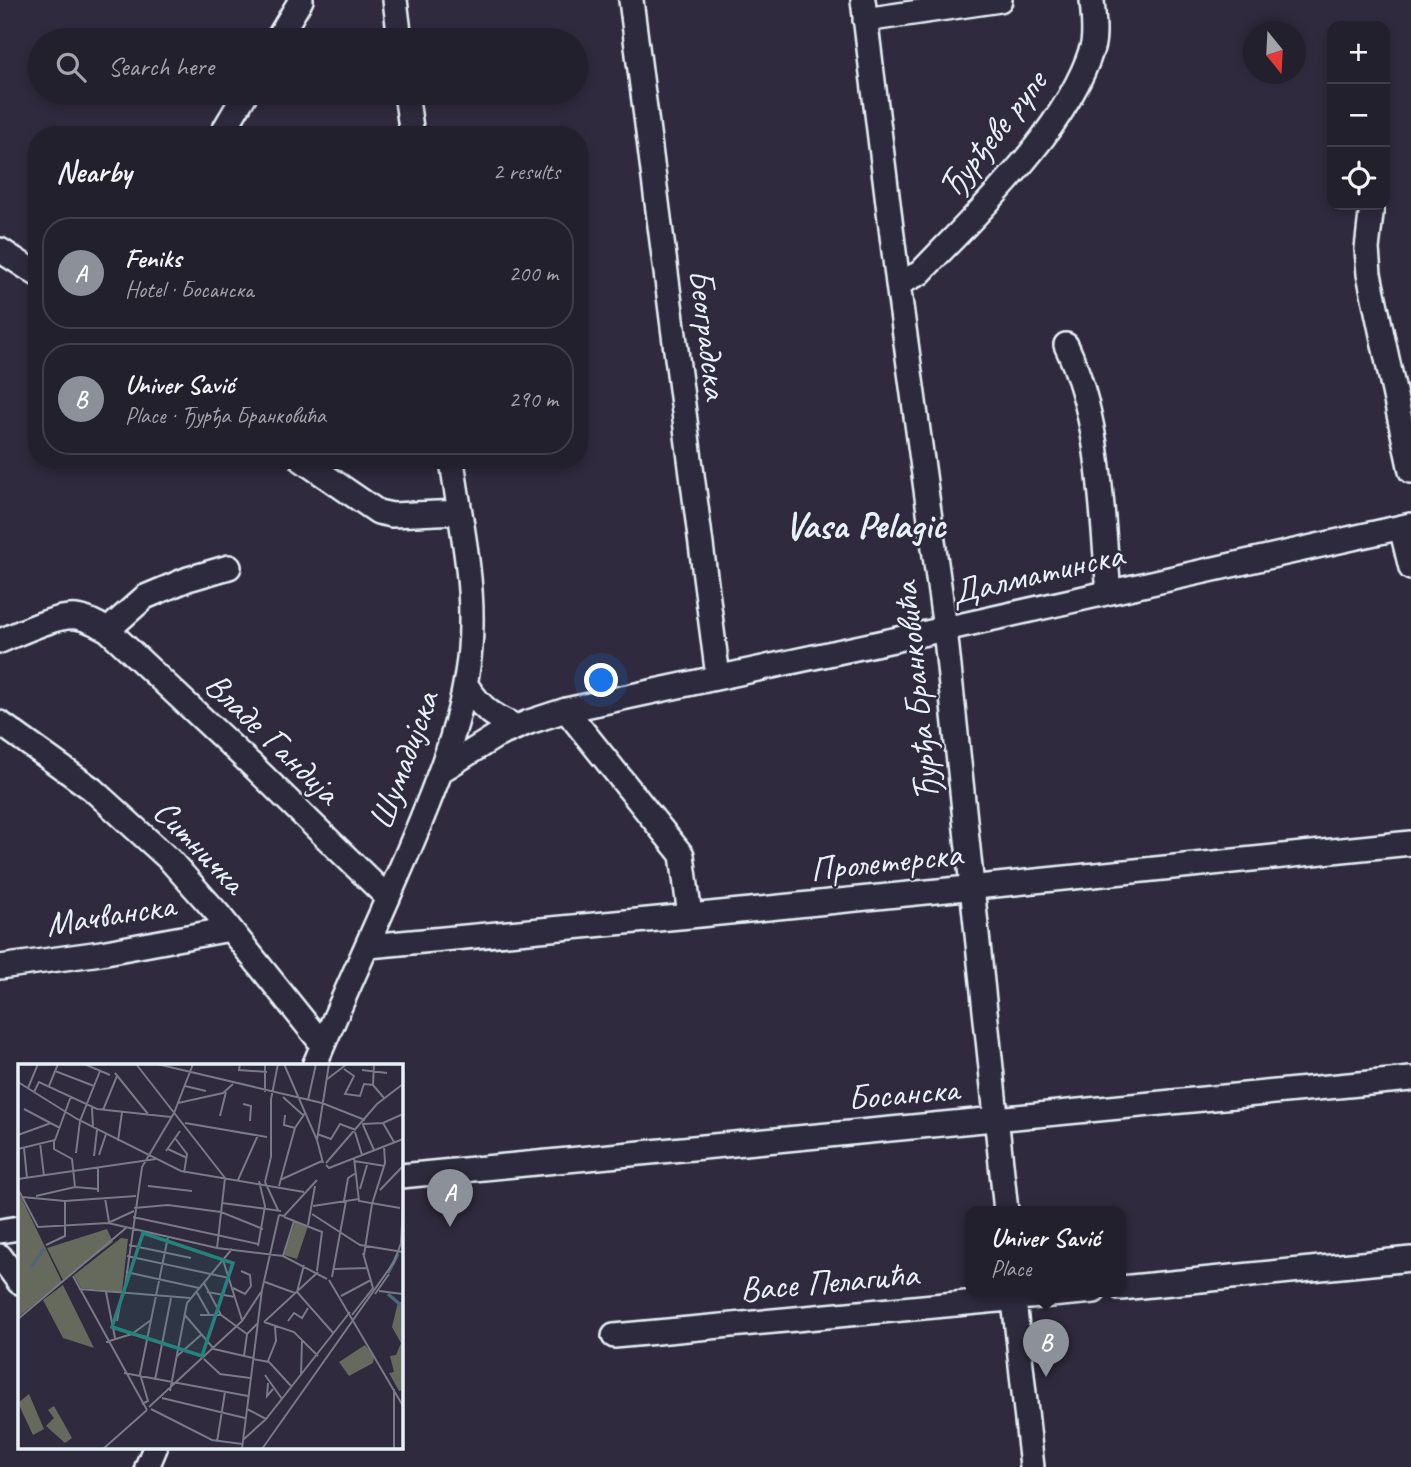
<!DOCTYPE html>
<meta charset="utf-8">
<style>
:root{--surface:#23202e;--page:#2b2836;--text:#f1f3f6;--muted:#a3a3aa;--line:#403e4a;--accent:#8c9099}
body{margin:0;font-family:Caveat,sans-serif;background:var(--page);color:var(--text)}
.controls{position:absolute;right:21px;top:21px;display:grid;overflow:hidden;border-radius:14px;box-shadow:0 4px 10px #0003}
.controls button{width:63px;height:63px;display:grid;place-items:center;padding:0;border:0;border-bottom:2px solid var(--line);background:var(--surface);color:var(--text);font:35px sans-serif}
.compass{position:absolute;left:1243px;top:21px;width:63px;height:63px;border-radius:50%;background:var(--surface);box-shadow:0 4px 10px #0003;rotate:162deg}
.you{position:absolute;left:602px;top:681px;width:24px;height:24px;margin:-18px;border:5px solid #fff;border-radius:50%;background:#1a73e8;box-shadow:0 0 0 10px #1a73e833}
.badge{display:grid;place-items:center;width:46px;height:46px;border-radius:50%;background:var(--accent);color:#fff;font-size:23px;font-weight:700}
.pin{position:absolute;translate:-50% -58px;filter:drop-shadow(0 2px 4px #0008)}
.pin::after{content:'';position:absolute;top:37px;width:24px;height:21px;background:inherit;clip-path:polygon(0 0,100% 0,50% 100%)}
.popup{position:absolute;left:965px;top:1206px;width:161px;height:91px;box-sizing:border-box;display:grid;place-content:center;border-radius:14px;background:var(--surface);filter:drop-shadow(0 2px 5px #0005);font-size:23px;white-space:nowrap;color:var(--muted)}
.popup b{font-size:26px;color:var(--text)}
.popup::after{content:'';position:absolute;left:50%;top:100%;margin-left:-14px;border:14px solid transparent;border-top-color:var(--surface)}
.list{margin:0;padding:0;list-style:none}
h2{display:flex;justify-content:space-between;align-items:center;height:91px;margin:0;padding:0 28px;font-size:30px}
h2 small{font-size:23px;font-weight:400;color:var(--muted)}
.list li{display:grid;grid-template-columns:46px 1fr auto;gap:21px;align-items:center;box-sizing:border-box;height:112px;margin:0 14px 14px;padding:0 14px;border:2px solid var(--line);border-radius:28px}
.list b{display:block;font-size:26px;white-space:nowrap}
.list p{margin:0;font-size:23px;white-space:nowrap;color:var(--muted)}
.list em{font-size:23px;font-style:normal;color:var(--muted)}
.icon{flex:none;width:38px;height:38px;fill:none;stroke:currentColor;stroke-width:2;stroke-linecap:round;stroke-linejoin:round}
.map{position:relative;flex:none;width:1411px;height:1467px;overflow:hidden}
.search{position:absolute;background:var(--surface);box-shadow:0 4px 10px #0003;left:28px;top:28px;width:560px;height:77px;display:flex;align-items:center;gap:18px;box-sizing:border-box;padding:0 24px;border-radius:38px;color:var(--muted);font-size:26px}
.panel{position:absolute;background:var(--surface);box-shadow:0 4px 10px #0003;left:28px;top:126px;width:560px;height:343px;border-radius:28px}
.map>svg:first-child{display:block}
</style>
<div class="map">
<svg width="1411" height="1467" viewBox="0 0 1411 1467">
<rect width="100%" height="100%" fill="#2f2a3d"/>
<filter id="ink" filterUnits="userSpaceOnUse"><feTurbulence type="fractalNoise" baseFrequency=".0143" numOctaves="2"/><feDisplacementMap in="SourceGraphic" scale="14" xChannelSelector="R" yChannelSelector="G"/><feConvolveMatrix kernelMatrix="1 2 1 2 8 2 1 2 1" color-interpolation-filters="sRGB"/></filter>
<g filter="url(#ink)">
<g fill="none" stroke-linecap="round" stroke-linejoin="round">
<g stroke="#e8f1f8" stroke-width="28">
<path id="street" d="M 395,0 L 400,40
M 631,0 L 718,677
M 863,0 L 898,284 L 945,629 L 1006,1211
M 865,20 L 1000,0
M 277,40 L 301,0
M 406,93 L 412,135
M 221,135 L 246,93
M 1372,205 L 1367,249 L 1369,274 L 1411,471
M 0,250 L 37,274
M 898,284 L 920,273 C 978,212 1067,129 1092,48 C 1096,34 1093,15 1092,0
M 1066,345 C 1102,421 1101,511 1109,592
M 302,460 L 378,512 L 392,515 L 459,512
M 1401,527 L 1411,568
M 108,630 L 255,768 L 388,898
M 0,641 C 20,633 56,615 76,617 C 88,618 98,625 108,630 L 145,597 L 188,579 L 229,567
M 466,685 C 482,709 491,715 517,727
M 566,710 L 682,855 L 690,916
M 0,723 L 92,789 L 170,860 L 219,915 L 323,1045
M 442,770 L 496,736 L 529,722 L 566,710 L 945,629 L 1411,525
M 369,946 L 690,916 L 1411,843
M 0,967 L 101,953 L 230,929
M 314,1066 C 345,993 379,920 410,847 C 440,776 471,702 471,624 C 472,569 459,514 452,460
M 401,1176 L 1411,1079
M 0,1231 L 19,1228
M 0,1256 L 19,1282
M 1121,1288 L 1411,1259
M 1013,1291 L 1032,1467
M 614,1336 L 1094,1291
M 147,1467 L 155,1448"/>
</g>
<use href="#street" stroke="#2f2a3d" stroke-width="23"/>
</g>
</g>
<g text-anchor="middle" stroke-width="5" stroke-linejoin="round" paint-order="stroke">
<g font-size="35" fill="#e8f1f8" stroke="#2f2a3d">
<text transform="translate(992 134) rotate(-52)" y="12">Ђурђеве рупе</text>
<text transform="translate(709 334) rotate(83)" y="12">Београдска</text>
<text transform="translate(1037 573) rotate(-13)" y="12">Далматинска</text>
<text transform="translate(916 692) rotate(-96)" y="12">Ђурђа Бранковића</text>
<text transform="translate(273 738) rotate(44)" y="12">Владе Гандија</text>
<text transform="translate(403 760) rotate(-70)" y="12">Шумадијска</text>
<text transform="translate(200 846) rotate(46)" y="12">Ситничка</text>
<text transform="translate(886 861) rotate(-6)" y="12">Пролетерска</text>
<text transform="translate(110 914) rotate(-9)" y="12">Мачванска</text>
<text transform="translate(903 1093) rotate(-5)" y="12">Босанска</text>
<text transform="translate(829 1281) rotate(-5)" y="12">Васе Пелагића</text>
</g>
<g font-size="38" font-weight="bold" fill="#e8f1f8" stroke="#2f2a3d">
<text x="865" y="538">Vasa Pelagic</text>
</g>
</g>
<g transform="translate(18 1064)">
<rect width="385" height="385" fill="#2f2a3d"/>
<path d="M 0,127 L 44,218 L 0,253 ZM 277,158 L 290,162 L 279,195 L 266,191 ZM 89,165 L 95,178 L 45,216 L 29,184 ZM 103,174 L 110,175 L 104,228 L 63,224 L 56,211 ZM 45,221 L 76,284 L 45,274 L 25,236 ZM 380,238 L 385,238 L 385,326 L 381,327 L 371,309 L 376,308 L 372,292 L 378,291 L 383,279 L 374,263 ZM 347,281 L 356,292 L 355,299 L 331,312 L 321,298 ZM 11,330 L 26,365 L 15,371 L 0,339 ZM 36,342 L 54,374 L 47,379 L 28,362 L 36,354 L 30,346 Z" fill="#656a5c"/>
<path fill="none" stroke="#51647c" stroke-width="3.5" d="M 13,203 L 26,185M 370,209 L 380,190M 370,230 L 384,242 L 385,277"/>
<path fill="none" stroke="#797a88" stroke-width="2" d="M 66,0 L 92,11M 118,0 L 207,114 L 199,184M 139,0 L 304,39 L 347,56M 222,0 L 221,6 L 249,8M 247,0 L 247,28M 266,0 L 299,76M 326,5 L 336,12 L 327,30 L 342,32 L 346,20 L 355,21 L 366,34M 344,6 L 369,9M 37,7 L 76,22M 97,9 L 130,50M 308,16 L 329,0M 0,18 L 59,55 L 163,107 L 286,128M 355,21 L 356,0M 31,22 L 40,0M 167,22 L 188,27M 10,24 L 20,0M 16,28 L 21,18 L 79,45 L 153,53M 265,33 L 285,51M 290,36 L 298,0M 160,39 L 205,29 L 215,20M 225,40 L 233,42 L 232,57M 74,43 L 75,64M 6,45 L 42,64M 85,46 L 99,12M 267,51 L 266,61 L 277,64M 202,52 L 208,28M 167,59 L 249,73M 365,59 L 376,78M 344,60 L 365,59 L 385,50M 345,61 L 356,86M 337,68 L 344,91M 299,70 L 313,75 L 322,60 L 338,66M 0,71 L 33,59M 157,74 L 169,90 L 166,109M 36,76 L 36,85 L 54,95 L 57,123M 100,77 L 104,48M 22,79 L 26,112M 6,84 L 9,114M 0,85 L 37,76 L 53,32M 150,85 L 169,94M 148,87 L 162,67M 58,89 L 62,57 L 82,7M 81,91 L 88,70M 76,92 L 79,66M 336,94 L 341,137 L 382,144M 336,97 L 367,102M 305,99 L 299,76 L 311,0M 308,99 L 359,40 L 385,20M 308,101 L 311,104 L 385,75M 80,104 L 80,128M 0,115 L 138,95M 220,116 L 240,71M 262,116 L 304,97M 247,118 L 253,93 L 253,35 L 260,0M 247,118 L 260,146M 130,122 L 174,127M 261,122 L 277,64 L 287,49M 0,125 L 20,163 L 90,159 L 116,147M 342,125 L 349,101M 362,126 L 385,102M 18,132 L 57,123 L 80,125M 4,133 L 47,137 L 118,132M 87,134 L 91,158M 326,137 L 330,114 L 338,109M 204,139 L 263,147M 295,142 L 341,135M 116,144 L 150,141 L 203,148 L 245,165M 294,150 L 342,181 L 385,188M 261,151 L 266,152 L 299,116M 115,153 L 240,180M 266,153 L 304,168 L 299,207M 90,159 L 199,184 L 265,192 L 309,215M 290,161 L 297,122M 28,181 L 47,172 L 47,137M 111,181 L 173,194M 240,182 L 247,142 L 241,117M 346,191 L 354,140 L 367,99 L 366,82M 109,192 L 211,214M 265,192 L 276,157M 205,196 L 224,256M 286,201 L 279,228 L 316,270M 316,205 L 350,204M 108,208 L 181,224M 55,212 L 129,346M 314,213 L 328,137M 311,216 L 385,342M 247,218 L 277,229M 186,219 L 203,251M 215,224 L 227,230 L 233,222 L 232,211 L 223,207M 61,225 L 172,234M 178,227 L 191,250M 361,227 L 385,230M 88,228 L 97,274M 189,228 L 217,233M 106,230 L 124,103 L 156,49 L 175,0M 357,230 L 371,210M 323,232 L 353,216M 166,250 L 196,285 L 235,294M 182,251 L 203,251 L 229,270M 334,251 L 355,224 L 345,189M 0,255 L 108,164M 99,257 L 104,230M 270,257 L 276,249 L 284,254 L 290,244M 246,258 L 300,208M 246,258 L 276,268 L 300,292M 130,273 L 114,270 L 133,256M 88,278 L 114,270M 226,292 L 229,270 L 240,259M 158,293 L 184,270M 186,295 L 202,310 L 232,314M 235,295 L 251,298 L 274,323M 250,297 L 258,277 L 257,262M 106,309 L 230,332M 247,311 L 264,335M 283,311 L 284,276M 137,316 L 153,234M 250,319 L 249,332 L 255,325M 376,325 L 376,385M 152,327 L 169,239 L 214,185M 144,334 L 227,354M 124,340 L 130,337 L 122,310 L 150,173M 131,343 L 224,257 L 243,228M 133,345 L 194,376 L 224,380M 229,345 L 248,355M 225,376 L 248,355 L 332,248M 199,378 L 207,328M 85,385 L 129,346M 224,385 L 244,226 L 261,151M 244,385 L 376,198 L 383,179 L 385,141"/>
<path fill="#25827c" fill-opacity="0.15" stroke="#25827c" stroke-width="3.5" d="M 125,169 L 215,199 L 184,292 L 94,263 Z"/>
<rect width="385" height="385" fill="none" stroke="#e8f1f8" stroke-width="3.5"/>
</g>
</svg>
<div class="controls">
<button>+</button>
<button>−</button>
<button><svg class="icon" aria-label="locate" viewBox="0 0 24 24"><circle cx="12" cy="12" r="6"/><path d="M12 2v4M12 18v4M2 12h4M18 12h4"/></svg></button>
</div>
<svg class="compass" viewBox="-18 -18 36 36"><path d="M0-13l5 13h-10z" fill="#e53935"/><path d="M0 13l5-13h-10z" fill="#a3a3aa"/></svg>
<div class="you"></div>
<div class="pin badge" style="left:450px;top:1227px">A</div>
<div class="pin badge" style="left:1046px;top:1377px">B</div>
<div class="popup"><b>Univer Savić</b>Place</div>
<div class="search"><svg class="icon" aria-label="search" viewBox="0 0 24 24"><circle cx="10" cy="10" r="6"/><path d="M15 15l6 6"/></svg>Search here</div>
<section class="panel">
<h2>Nearby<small>2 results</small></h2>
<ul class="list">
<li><span class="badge">A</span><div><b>Feniks</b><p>Hotel · Босанска</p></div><em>200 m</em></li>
<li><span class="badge">B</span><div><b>Univer Savić</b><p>Place · Ђурђа Бранковића</p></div><em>290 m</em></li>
</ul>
</section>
</div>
